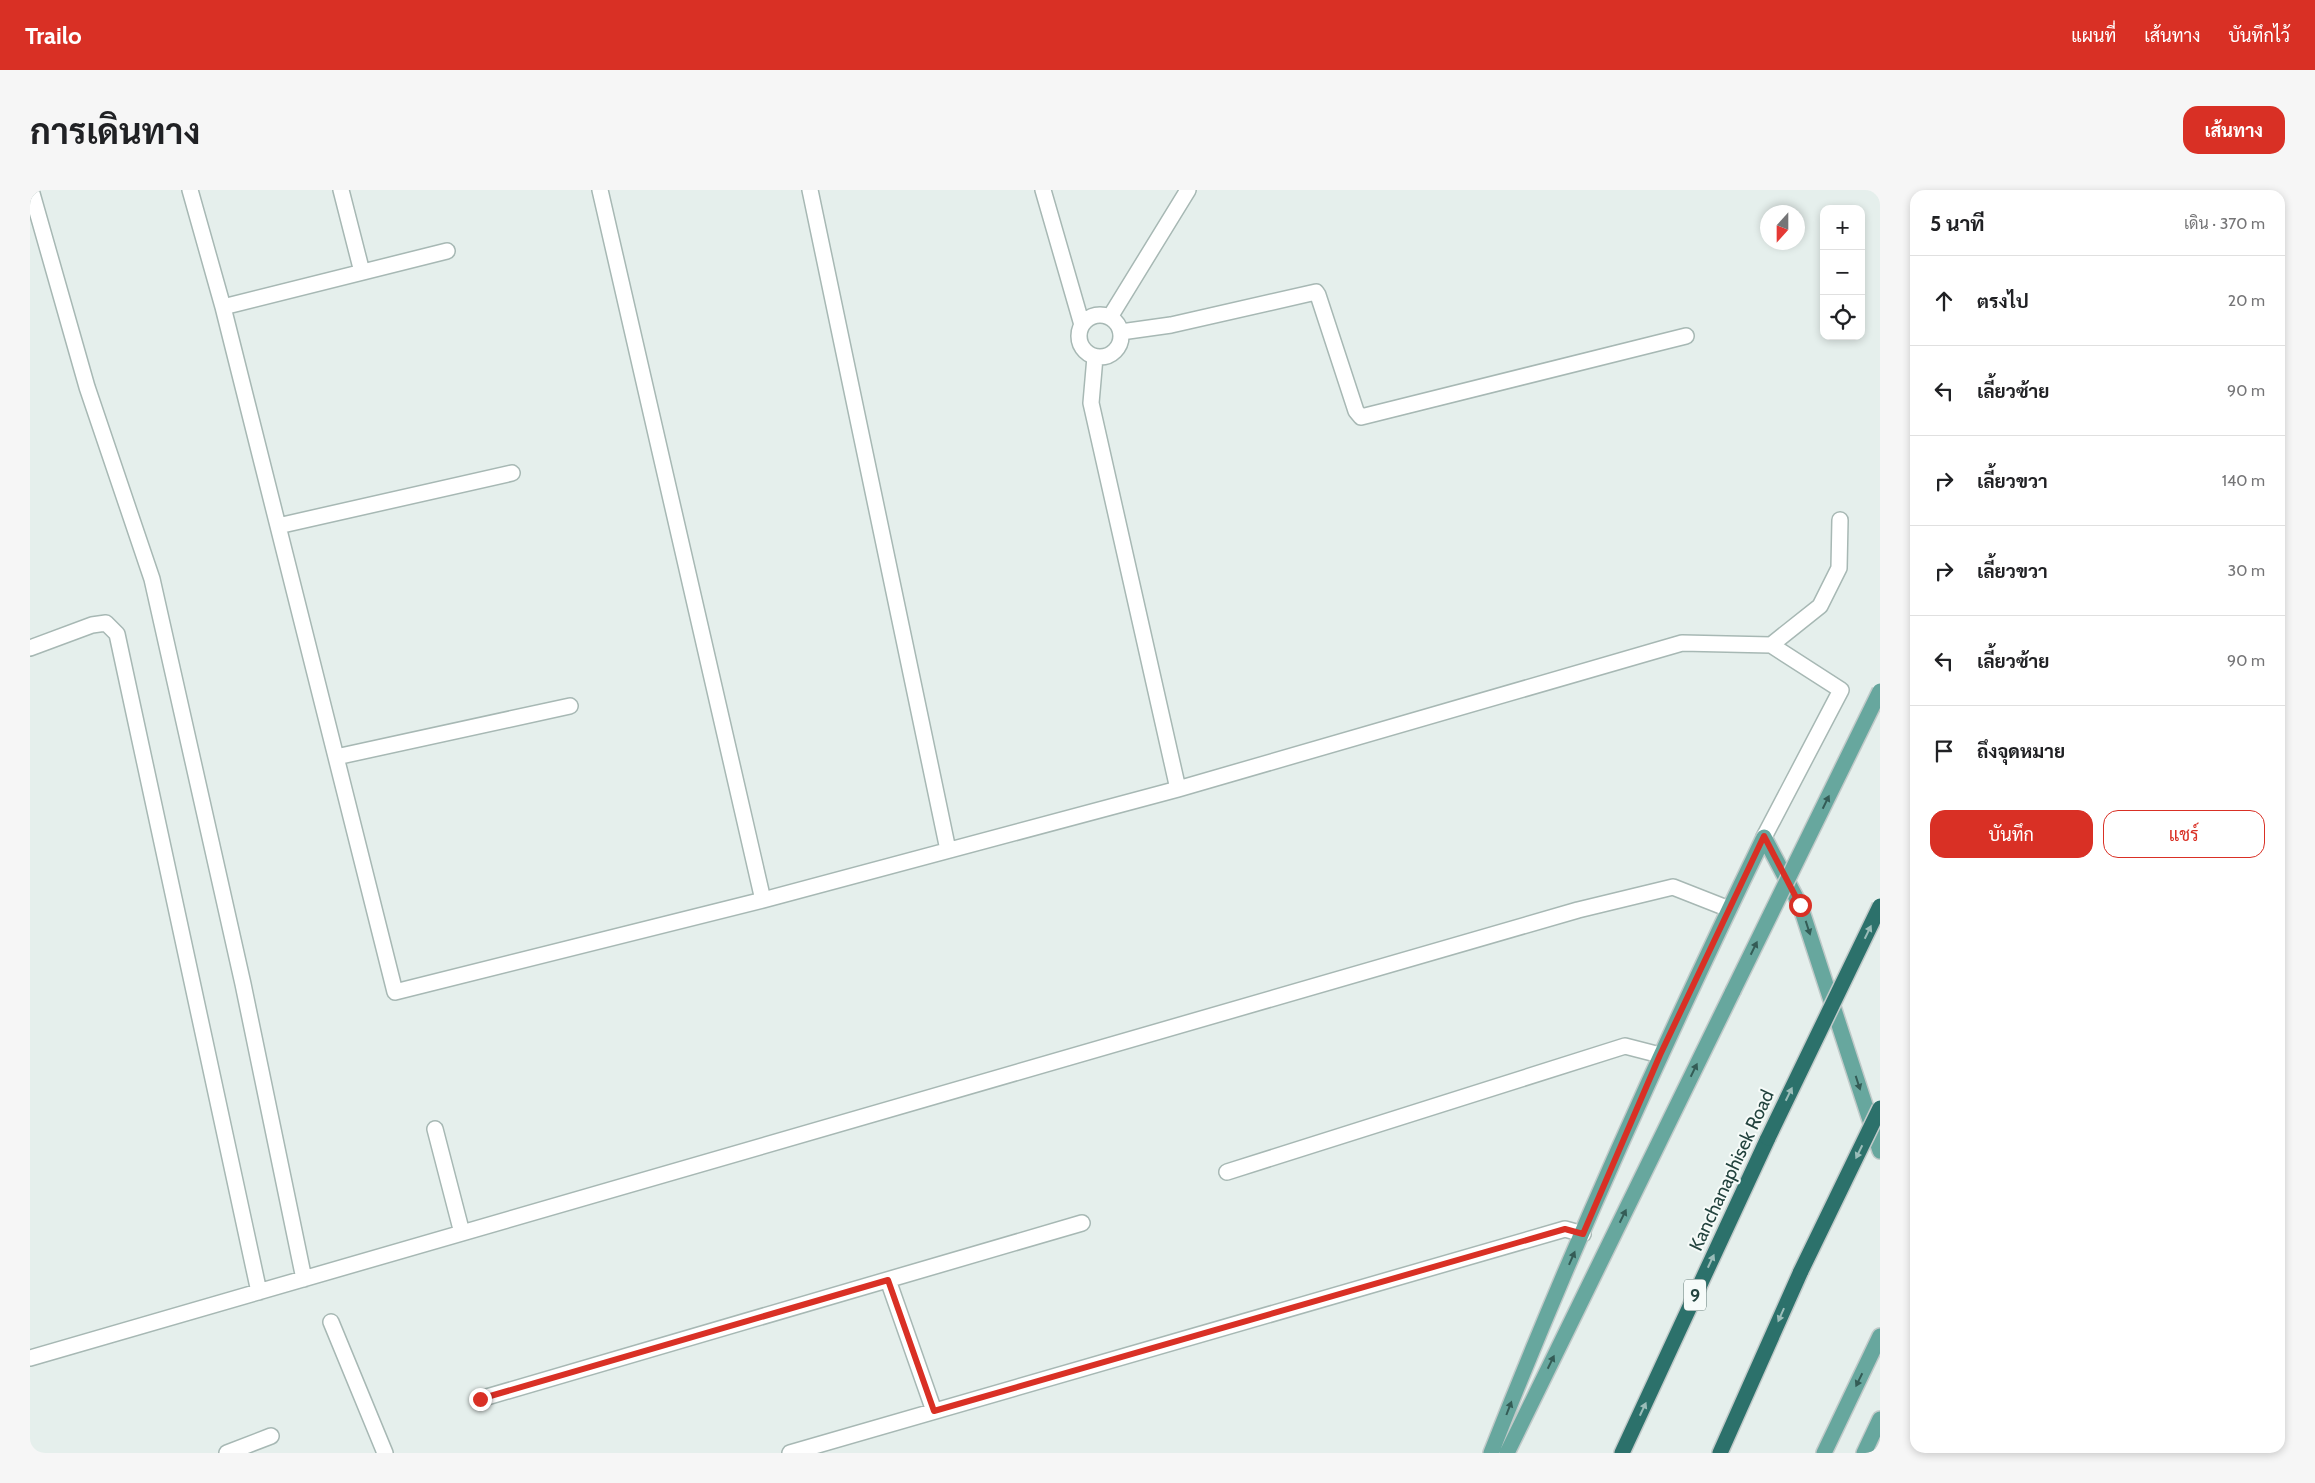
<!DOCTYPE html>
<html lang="th">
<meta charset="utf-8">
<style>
:root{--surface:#fff;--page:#f6f6f6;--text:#202124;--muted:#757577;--line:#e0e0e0;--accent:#d93025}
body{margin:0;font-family:Cabin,Sarabun,sans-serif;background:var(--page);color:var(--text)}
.controls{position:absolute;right:15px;top:15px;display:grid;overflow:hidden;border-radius:10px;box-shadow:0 2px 8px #0003}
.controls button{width:45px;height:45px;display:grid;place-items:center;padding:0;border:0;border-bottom:1px solid var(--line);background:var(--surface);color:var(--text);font:25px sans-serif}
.compass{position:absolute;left:1730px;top:15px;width:45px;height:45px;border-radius:50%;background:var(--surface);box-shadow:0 2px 8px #0003;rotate:201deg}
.stop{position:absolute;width:15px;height:15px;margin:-11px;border:4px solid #d93025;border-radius:50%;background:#fff}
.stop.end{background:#d93025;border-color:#fff;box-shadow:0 1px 5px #0008}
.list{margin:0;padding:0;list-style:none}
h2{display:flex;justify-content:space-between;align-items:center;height:65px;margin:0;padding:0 20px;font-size:21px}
h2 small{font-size:16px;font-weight:400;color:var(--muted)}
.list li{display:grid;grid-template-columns:32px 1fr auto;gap:15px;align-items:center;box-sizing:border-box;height:90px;padding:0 20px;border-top:1px solid var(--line)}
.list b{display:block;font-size:19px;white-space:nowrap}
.list em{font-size:16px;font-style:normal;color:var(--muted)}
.actions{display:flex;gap:10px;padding:15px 20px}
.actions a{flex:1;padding:11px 0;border:1px solid var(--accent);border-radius:15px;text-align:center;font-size:18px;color:var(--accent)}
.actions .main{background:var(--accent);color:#fff}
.icon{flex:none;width:28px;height:28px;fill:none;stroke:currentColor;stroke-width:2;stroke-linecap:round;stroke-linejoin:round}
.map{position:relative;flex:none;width:1850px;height:1263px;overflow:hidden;border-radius:15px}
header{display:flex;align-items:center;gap:30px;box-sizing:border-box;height:70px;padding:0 25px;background:var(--accent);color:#fff}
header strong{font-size:24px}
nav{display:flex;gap:28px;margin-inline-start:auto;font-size:18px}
.intro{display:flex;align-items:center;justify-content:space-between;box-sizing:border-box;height:120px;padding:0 30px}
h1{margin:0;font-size:35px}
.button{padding:12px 22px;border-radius:15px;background:var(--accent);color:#fff;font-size:18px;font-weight:700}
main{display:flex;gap:30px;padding:0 30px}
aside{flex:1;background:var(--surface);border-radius:15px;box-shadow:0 2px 8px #0003}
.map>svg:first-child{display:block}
</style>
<header>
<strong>Trailo</strong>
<nav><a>แผนที่</a><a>เส้นทาง</a><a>บันทึกไว้</a></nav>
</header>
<div class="intro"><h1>การเดินทาง</h1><a class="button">เส้นทาง</a></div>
<main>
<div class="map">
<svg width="1850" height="1263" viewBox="0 0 1850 1263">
<rect width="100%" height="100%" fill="#e5efec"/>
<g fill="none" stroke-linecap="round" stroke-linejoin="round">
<g stroke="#a7b8b4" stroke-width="18">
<path id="minor" d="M 1,0 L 57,197 L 122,389 L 213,794 L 274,1089
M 160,0 L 193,117 L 365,802 L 733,710 L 1148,599 L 1652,453 L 1741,455 L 1811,500 L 1734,647
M 311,0 L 332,82
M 570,0 L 733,710
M 780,0 L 918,660
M 1013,0 L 1052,135
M 193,117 L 417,61
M1049 146a21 21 0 1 1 42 0a21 21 0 1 1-42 0Z
M 1080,127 L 1158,0
M 1091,142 L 1141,135 L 1286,102 L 1288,105 L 1326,221 L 1331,227 L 1656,146
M 1065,167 L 1061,213 L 1148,599
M 248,336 L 482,283
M 1741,455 L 1790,416 L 1809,378 L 1810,330
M 0,458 L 62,435 L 76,433 L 87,444 L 229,1102
M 306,567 L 540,516
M 405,939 L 432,1043
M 1197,982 L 1595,856 L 1630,865
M 858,1090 L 904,1221
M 301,1132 L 355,1263
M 0,1168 L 1548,720 L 1643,697 L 1699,719
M 450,1209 L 1052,1033
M 197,1263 L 241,1246
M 760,1263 L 1535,1039 L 1553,1044"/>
</g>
<g stroke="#c1cac9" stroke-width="18">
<path id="major" d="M 1461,1263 C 1543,1054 1636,849 1734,647 L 1770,715 L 1850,961
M 1477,1263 L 1703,801
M 1794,1263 L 1850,1146
M 1834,1263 L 1850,1229"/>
</g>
<g stroke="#c1cac9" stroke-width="18">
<path id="highway" d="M 1592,1263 L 1738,948
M 1690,1263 L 1771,1081"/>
</g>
<use href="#minor" stroke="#fff" stroke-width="15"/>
<use href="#major" stroke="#67a79e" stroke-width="15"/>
<use href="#highway" stroke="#2c716b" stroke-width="15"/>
<g stroke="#c1cac9" stroke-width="18" stroke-linecap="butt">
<path id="major-bridge" d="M 1703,801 L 1850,501"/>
</g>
<g stroke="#c1cac9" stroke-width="18" stroke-linecap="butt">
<path id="highway-bridge" d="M 1738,948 L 1850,716
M 1771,1081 L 1850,918"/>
</g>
<use href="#major-bridge" stroke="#67a79e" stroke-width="15"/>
<use href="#highway-bridge" stroke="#2c716b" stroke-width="15"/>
</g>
<defs><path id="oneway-solid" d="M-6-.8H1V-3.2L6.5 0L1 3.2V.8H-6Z" transform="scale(1.25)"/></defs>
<g fill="#345c56">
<use href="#oneway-solid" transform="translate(1796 612) rotate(-64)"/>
<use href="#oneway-solid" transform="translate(1778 738) rotate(72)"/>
<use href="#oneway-solid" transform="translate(1724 758) rotate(-64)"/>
<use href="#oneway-solid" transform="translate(1664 880) rotate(-64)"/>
<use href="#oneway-solid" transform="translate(1828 893) rotate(72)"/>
<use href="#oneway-solid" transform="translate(1593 1026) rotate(-64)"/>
<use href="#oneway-solid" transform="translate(1542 1068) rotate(-66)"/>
<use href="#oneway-solid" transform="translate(1521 1172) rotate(-64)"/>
<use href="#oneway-solid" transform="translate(1829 1190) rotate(116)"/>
<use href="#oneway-solid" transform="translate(1479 1218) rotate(-69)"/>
</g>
<g fill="#9bbdb9">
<use href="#oneway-solid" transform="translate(1838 742) rotate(-64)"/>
<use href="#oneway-solid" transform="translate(1759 904) rotate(-64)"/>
<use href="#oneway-solid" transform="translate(1829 962) rotate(116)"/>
<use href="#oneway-solid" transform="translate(1681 1071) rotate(-65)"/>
<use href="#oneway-solid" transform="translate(1751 1125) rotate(114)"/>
<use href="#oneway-solid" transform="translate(1613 1219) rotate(-65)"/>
</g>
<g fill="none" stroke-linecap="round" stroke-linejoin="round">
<path stroke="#d93025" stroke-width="6" d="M 450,1209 L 858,1090 L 904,1221 L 1535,1039 L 1553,1044 L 1630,865 L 1734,646 L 1770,715"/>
</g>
<g text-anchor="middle" stroke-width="4" stroke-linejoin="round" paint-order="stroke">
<rect fill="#f6fbf9" stroke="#627a76" stroke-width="1" x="1654" y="1089.5" width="22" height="31" rx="4"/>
<g font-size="18" font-weight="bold" fill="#23433e">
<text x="1665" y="1111">9</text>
</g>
<g font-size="19" fill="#23433e" stroke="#f6fbf9">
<text transform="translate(1701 980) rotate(-65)" y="7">Kanchanaphisek Road</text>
</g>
</g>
</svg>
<div class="controls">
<button>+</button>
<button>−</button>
<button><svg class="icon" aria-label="locate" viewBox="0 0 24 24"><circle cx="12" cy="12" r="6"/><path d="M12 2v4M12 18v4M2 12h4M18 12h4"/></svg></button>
</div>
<svg class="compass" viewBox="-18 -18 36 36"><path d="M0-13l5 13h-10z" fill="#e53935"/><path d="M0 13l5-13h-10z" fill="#757577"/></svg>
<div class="stop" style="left:1770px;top:715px"></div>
<div class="stop end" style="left:450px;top:1209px"></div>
</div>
<aside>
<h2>5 นาที<small>เดิน · 370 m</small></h2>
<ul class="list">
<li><svg class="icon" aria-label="ahead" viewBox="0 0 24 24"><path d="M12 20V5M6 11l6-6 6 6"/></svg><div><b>ตรงไป</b></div><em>20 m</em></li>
<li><svg class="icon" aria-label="left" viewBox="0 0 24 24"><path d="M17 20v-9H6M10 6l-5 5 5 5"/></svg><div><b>เลี้ยวซ้าย</b></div><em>90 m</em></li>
<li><svg class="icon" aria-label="right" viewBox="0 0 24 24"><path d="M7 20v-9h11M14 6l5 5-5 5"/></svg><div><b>เลี้ยวขวา</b></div><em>140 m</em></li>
<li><svg class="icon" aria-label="right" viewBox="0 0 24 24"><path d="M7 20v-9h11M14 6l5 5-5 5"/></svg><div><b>เลี้ยวขวา</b></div><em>30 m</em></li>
<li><svg class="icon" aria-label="left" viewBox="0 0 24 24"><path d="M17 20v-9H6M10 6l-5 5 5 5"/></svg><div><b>เลี้ยวซ้าย</b></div><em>90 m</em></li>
<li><svg class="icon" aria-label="arrive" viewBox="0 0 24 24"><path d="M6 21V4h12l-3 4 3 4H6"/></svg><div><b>ถึงจุดหมาย</b></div></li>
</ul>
<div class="actions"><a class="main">บันทึก</a><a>แชร์</a></div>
</aside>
</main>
